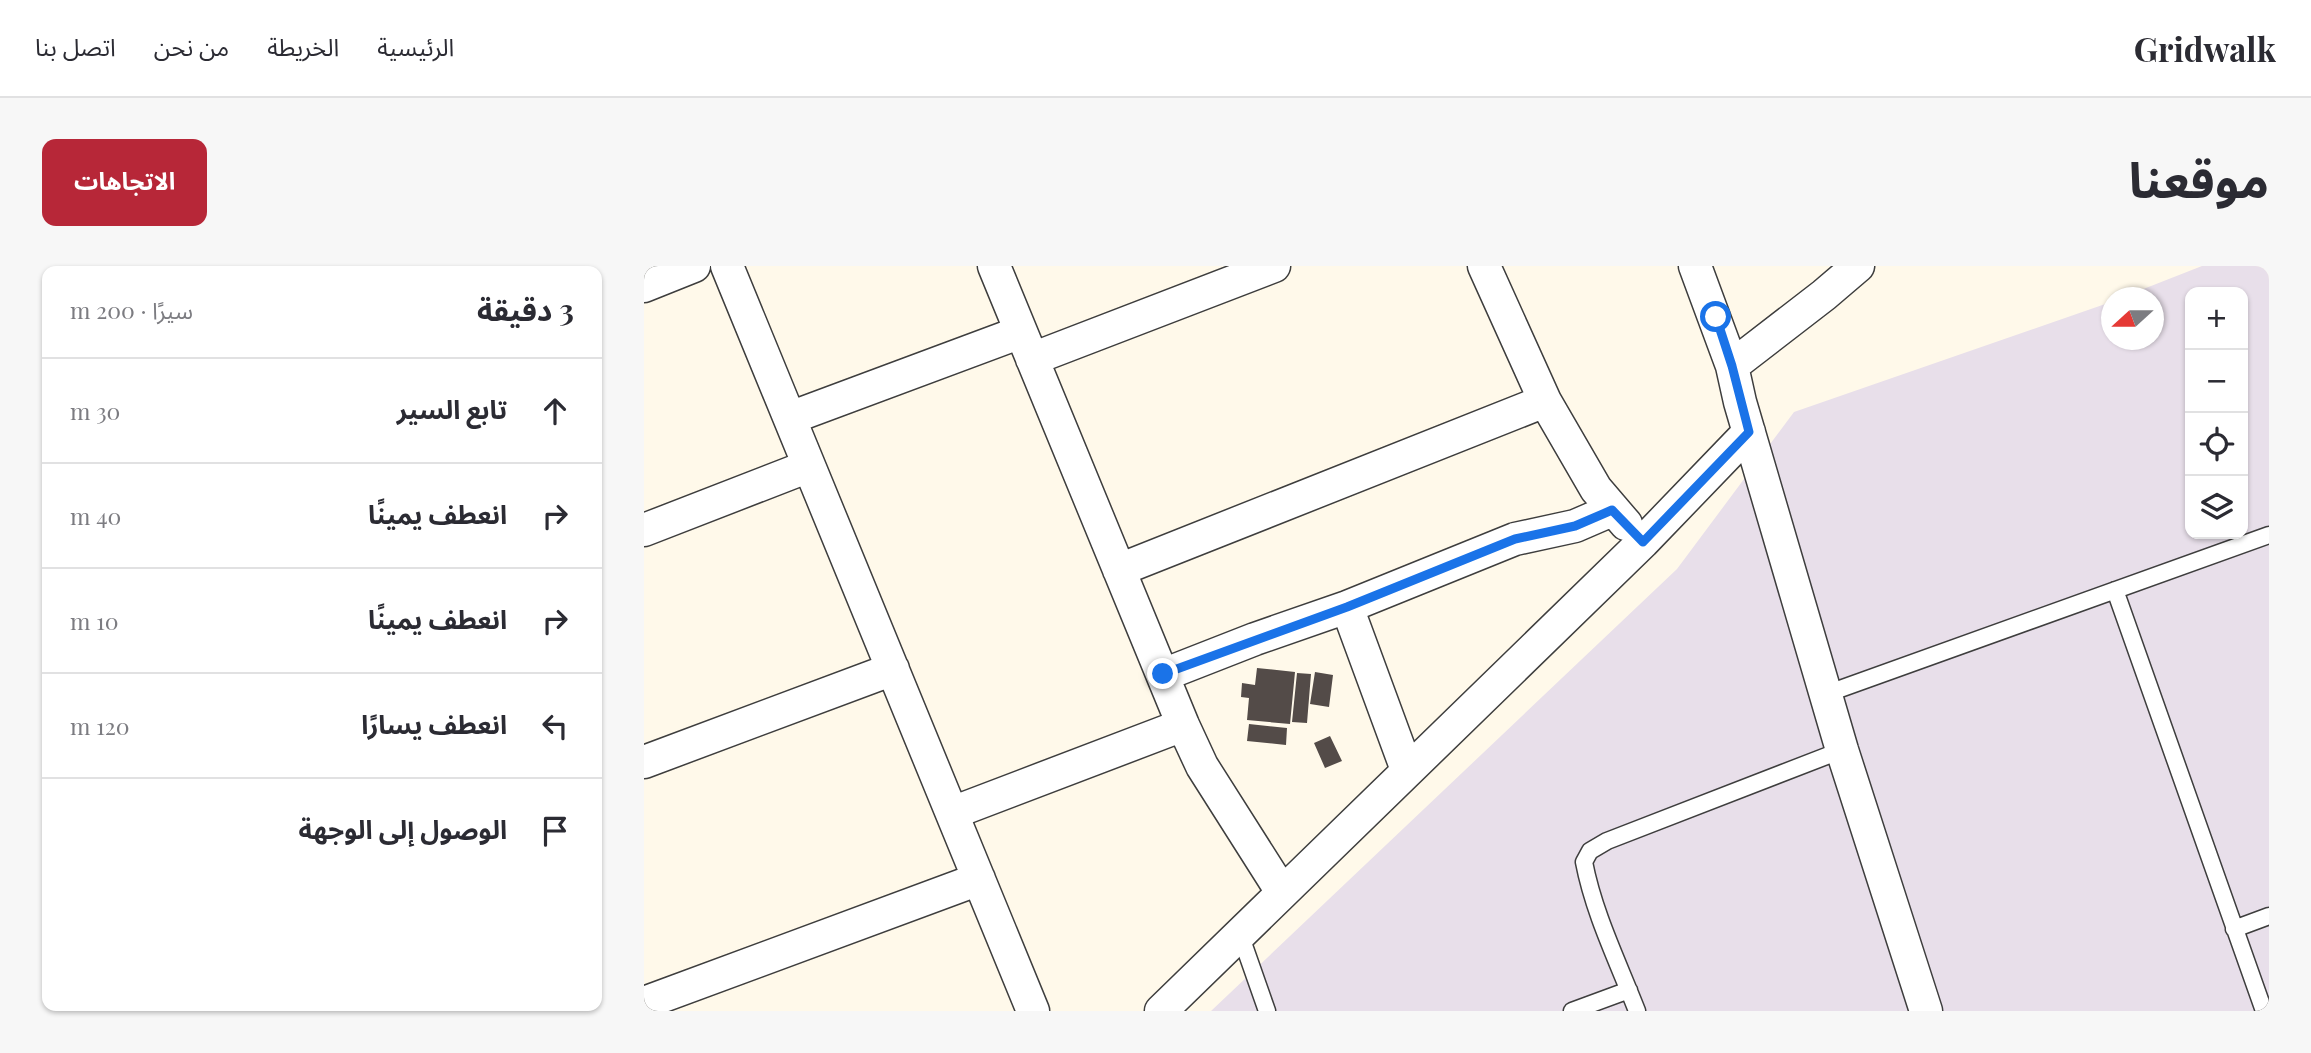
<!DOCTYPE html>
<html lang="ar">
<meta charset="utf-8">
<style>
:root{--surface:#fff;--page:#f7f7f7;--text:#2b2b33;--muted:#7c7c81;--line:#e1e1e2;--accent:#b72738}
body{margin:0;font-family:"Playfair Display","Noto Sans Arabic",serif;background:var(--page);color:var(--text);direction:rtl}
.controls{position:absolute;right:21px;top:21px;display:grid;overflow:hidden;border-radius:14px;box-shadow:0 2px 5px #0004}
.controls button{width:63px;height:63px;display:grid;place-items:center;padding:0;border:0;border-bottom:2px solid var(--line);background:var(--surface);color:var(--text);font:35px sans-serif}
.compass{position:absolute;left:1457px;top:21px;width:63px;height:63px;border-radius:50%;background:var(--surface);box-shadow:0 2px 5px #0004;rotate:249deg}
.stop{position:absolute;width:21px;height:21px;margin:-16px;border:5px solid #1a73e8;border-radius:50%;background:#fff}
.stop.end{background:#1a73e8;border-color:#fff;box-shadow:0 2px 7px #0008}
.list{margin:0;padding:0;list-style:none}
h2{display:flex;justify-content:space-between;align-items:center;height:91px;margin:0;padding:0 28px;font-size:30px}
h2 small{font-size:23px;font-weight:400;color:var(--muted)}
.list li{display:grid;grid-template-columns:46px 1fr auto;gap:21px;align-items:center;box-sizing:border-box;height:105px;padding:0 28px;border-top:2px solid var(--line)}
.list b{display:block;font-size:26px;white-space:nowrap}
.list em{font-size:23px;font-style:normal;color:var(--muted)}
.icon{flex:none;width:38px;height:38px;fill:none;stroke:currentColor;stroke-width:2;stroke-linecap:round;stroke-linejoin:round}
.map{position:relative;flex:none;width:1625px;height:745px;overflow:hidden;direction:ltr;border-radius:14px}
header{display:flex;align-items:center;gap:42px;box-sizing:border-box;height:98px;padding:0 35px;background:var(--surface);border-bottom:2px solid var(--line)}
header strong{font-size:33px}
nav{display:flex;gap:38px;margin-inline-start:auto;font-size:24px}
.intro{display:flex;align-items:center;justify-content:space-between;box-sizing:border-box;height:168px;padding:0 42px}
h1{margin:0;font-size:49px}
.button{padding:18px 32px;border-radius:14px;background:var(--accent);color:#fff;font-size:24px;font-weight:700}
main{display:flex;gap:42px;padding:0 42px}
aside{flex:1;background:var(--surface);border-radius:14px;box-shadow:0 2px 5px #0004}
.map>svg:first-child{display:block}
</style>
<header>
<strong>Gridwalk</strong>
<nav><a>الرئيسية</a><a>الخريطة</a><a>من نحن</a><a>اتصل بنا</a></nav>
</header>
<div class="intro"><h1>موقعنا</h1><a class="button">الاتجاهات</a></div>
<main>
<div class="map">
<svg width="1625" height="745" viewBox="0 0 1625 745">
<rect width="100%" height="100%" fill="#fff9ea"/>
<path fill="#e8dfea" fill-rule="evenodd" d="M 1558,0 L 1625,0 L 1625,745 L 567,745 L 1033,303 L 1150,146 L 1467,36 L 1468,74 L 1510,74 L 1510,32 L 1479,31 ZM 1546,26 L 1599,26 L 1599,268 L 1546,268 Z"/>
<path fill="#534b48" d="M 613,402 L 651,406 L 646,458 L 603,454 L 605,432 L 597,431 L 598,417 L 611,419 Z
M 671,406 L 689,409 L 685,441 L 666,438 Z
M 653,407 L 667,408 L 663,457 L 648,456 Z
M 605,458 L 643,462 L 642,479 L 603,475 Z
M 686,470 L 698,495 L 681,502 L 670,477 Z"/>
<g fill="none" stroke-linecap="round" stroke-linejoin="round">
<g stroke="#3e3e3e" stroke-width="19">
<path id="lane" d="M 1471,324 L 1620,745
M 1182,428 L 1625,269
M 1590,663 L 1625,650
M 596,668 L 623,745
M 928,745 L 985,724
M 993,745 C 974,696 950,648 940,596 L 946,585 L 963,575 L 1198,484"/>
</g>
<g stroke="#3e3e3e" stroke-width="35">
<path id="street" d="M 83,0 L 389,745
M 350,0 L 539,459 L 558,500 L 638,626
M 840,0 L 901,135 L 952,223 L 982,258
M 1051,0 L 1088,100 L 1096,136 L 1198,484 L 1282,745
M 0,20 L 50,0
M 388,93 L 630,0
M 1088,100 L 1180,29 L 1214,0
M 146,152 L 377,66
M 0,264 L 165,200
M 475,304 L 901,135
M 703,341 L 763,504
M 519,409 L 611,373 L 703,341 L 871,273 L 931,260 L 968,244
M 0,496 L 249,403
M 308,547 L 539,459
M 0,737 L 335,613
M 517,745 L 999,276 L 1105,166"/>
</g>
<use href="#lane" stroke="#fff" stroke-width="16"/>
<use href="#street" stroke="#fff" stroke-width="32"/>
</g>
<g fill="none" stroke-linecap="round" stroke-linejoin="round">
<path stroke="#1a73e8" stroke-width="9" d="M 519,408 L 703,341 L 871,273 L 931,260 L 968,244 L 999,276 L 1105,166 L 1088,100 L 1072,51"/>
</g>
</svg>
<div class="controls">
<button>+</button>
<button>−</button>
<button><svg class="icon" aria-label="locate" viewBox="0 0 24 24"><circle cx="12" cy="12" r="6"/><path d="M12 2v4M12 18v4M2 12h4M18 12h4"/></svg></button>
<button><svg class="icon" aria-label="layers" viewBox="0 0 24 24"><path d="M12 4l9 5-9 5-9-5zM3 14l9 5 9-5"/></svg></button>
</div>
<svg class="compass" viewBox="-18 -18 36 36"><path d="M0-13l5 13h-10z" fill="#e53935"/><path d="M0 13l5-13h-10z" fill="#7c7c81"/></svg>
<div class="stop" style="left:1072px;top:51px"></div>
<div class="stop end" style="left:519px;top:408px"></div>
</div>
<aside>
<h2>3 دقيقة<small>سيرًا · 200 m</small></h2>
<ul class="list">
<li><svg class="icon" aria-label="ahead" viewBox="0 0 24 24"><path d="M12 20V5M6 11l6-6 6 6"/></svg><div><b>تابع السير</b></div><em>30 m</em></li>
<li><svg class="icon" aria-label="right" viewBox="0 0 24 24"><path d="M7 20v-9h11M14 6l5 5-5 5"/></svg><div><b>انعطف يمينًا</b></div><em>40 m</em></li>
<li><svg class="icon" aria-label="right" viewBox="0 0 24 24"><path d="M7 20v-9h11M14 6l5 5-5 5"/></svg><div><b>انعطف يمينًا</b></div><em>10 m</em></li>
<li><svg class="icon" aria-label="left" viewBox="0 0 24 24"><path d="M17 20v-9H6M10 6l-5 5 5 5"/></svg><div><b>انعطف يسارًا</b></div><em>120 m</em></li>
<li><svg class="icon" aria-label="arrive" viewBox="0 0 24 24"><path d="M6 21V4h12l-3 4 3 4H6"/></svg><div><b>الوصول إلى الوجهة</b></div></li>
</ul>
</aside>
</main>
